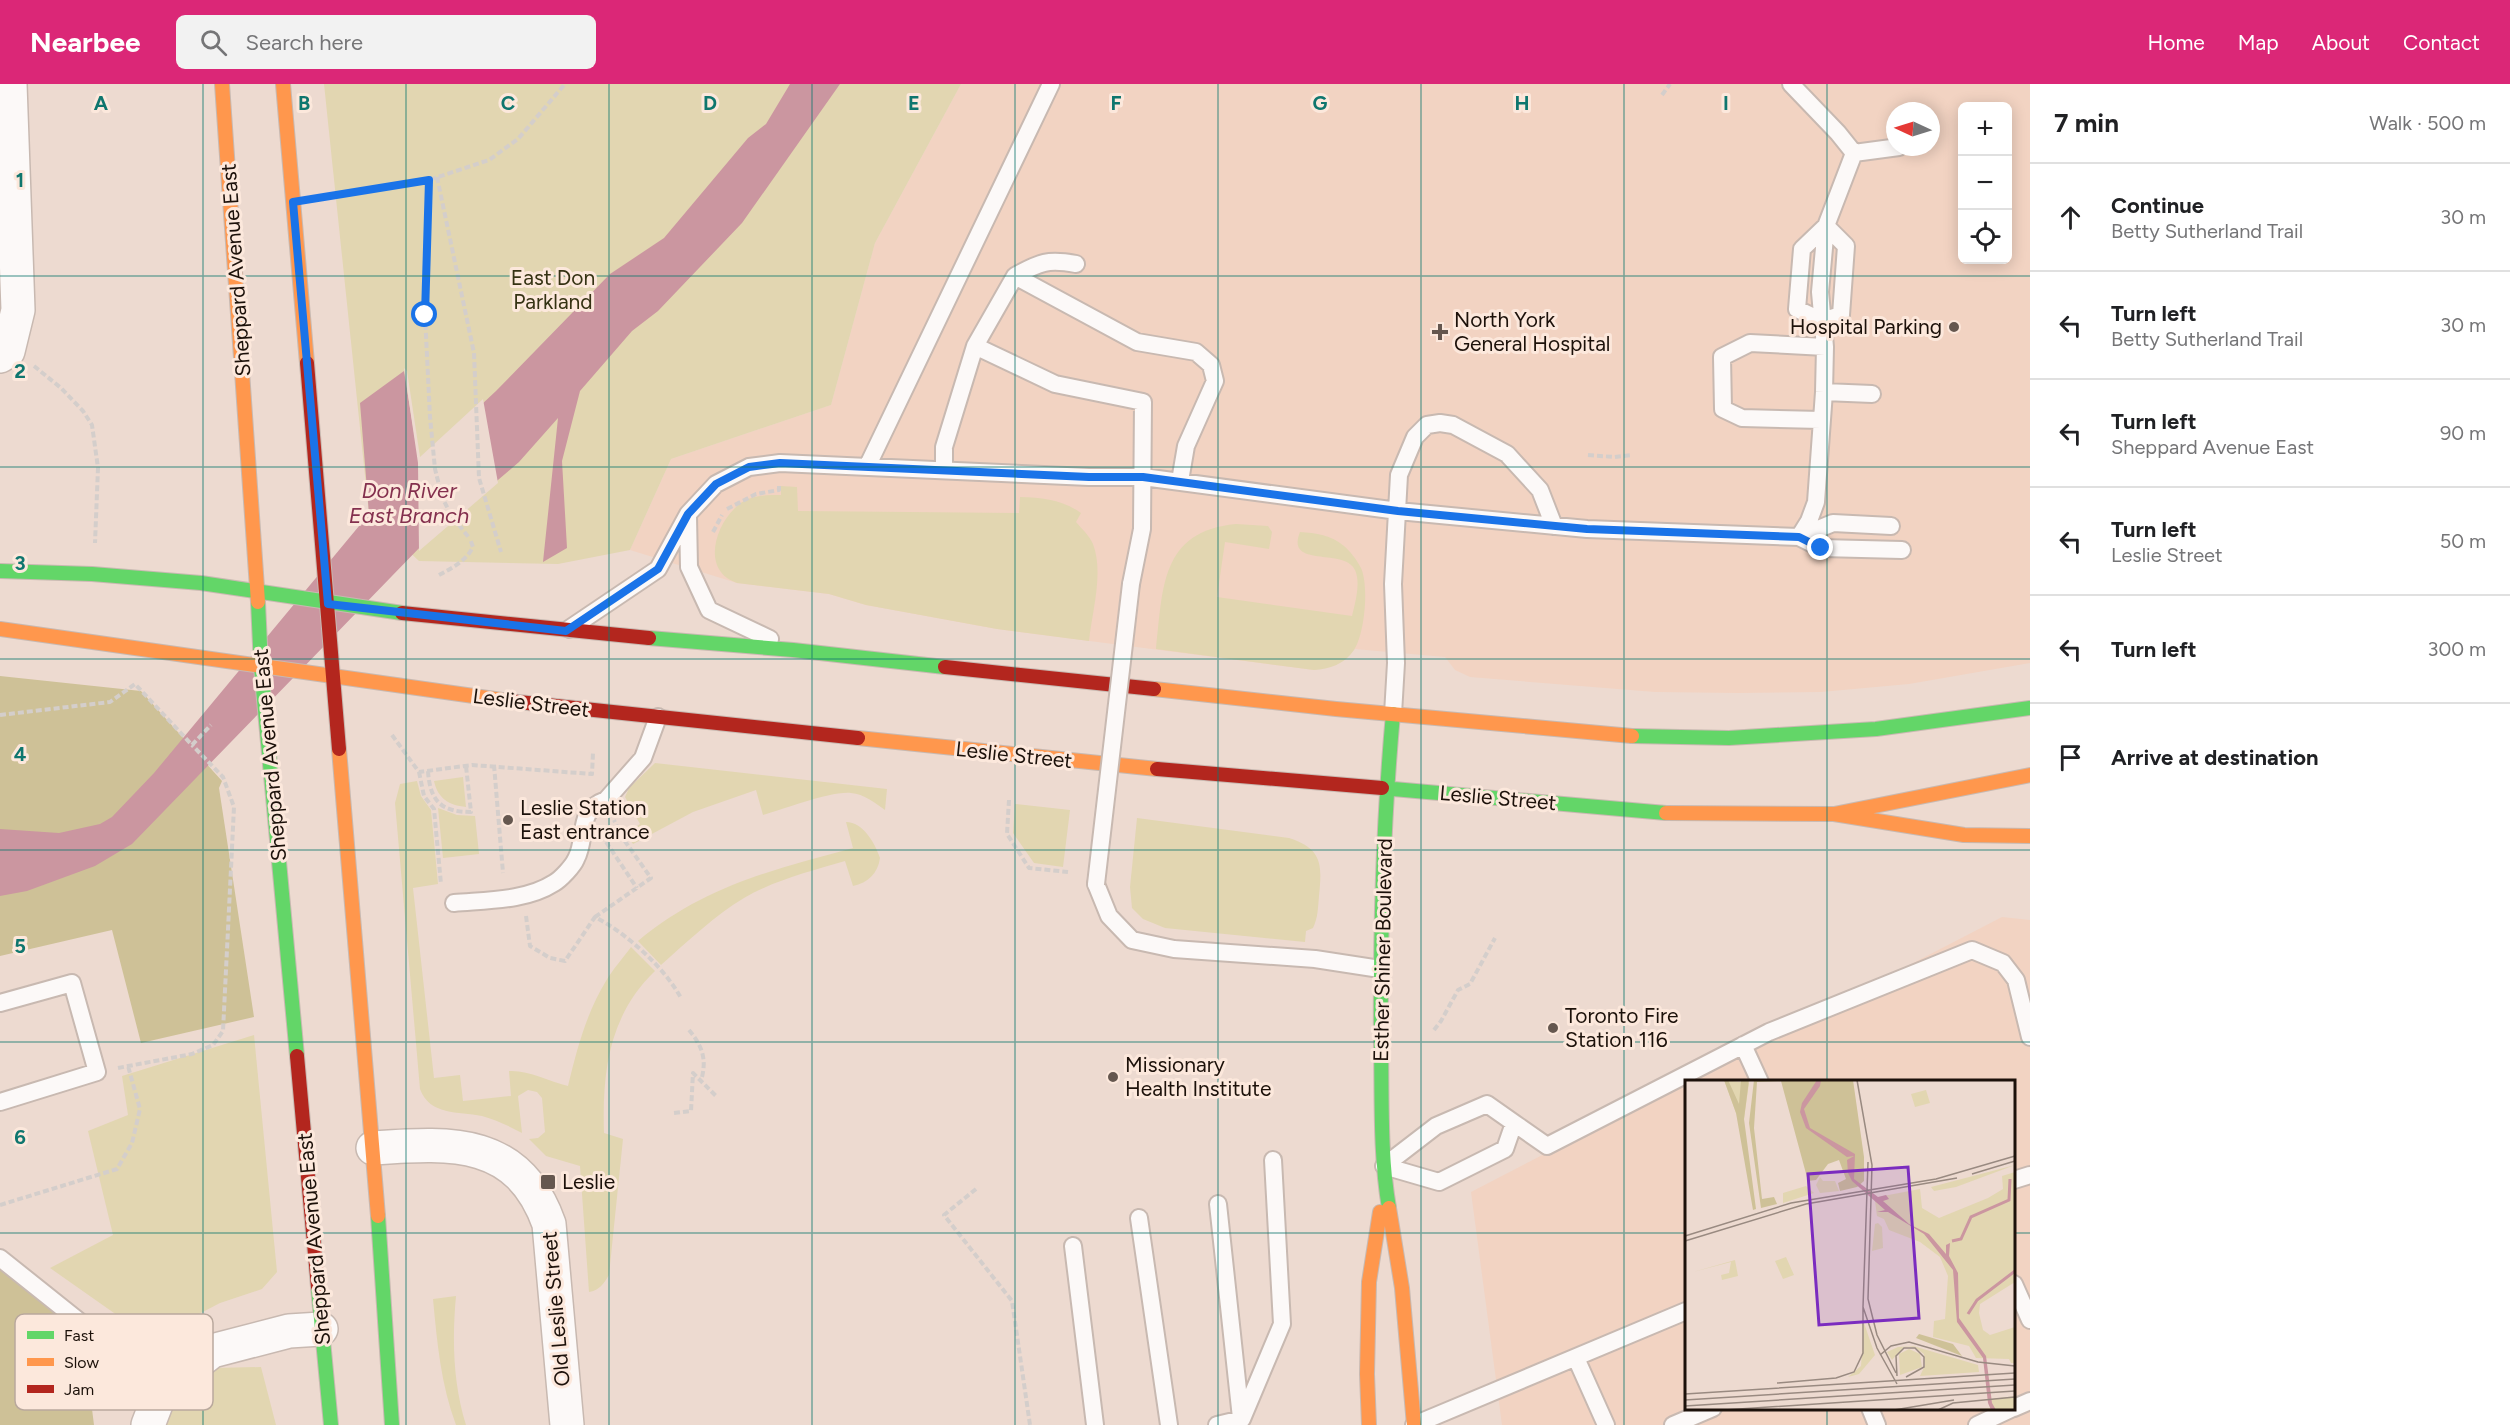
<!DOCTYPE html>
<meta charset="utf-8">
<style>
:root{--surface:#fff;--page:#f2f2f2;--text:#202124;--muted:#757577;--line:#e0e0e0;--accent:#db2777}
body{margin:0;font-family:Figtree,sans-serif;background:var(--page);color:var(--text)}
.controls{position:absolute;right:18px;top:18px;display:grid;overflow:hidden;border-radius:9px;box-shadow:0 3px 15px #0003}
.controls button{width:54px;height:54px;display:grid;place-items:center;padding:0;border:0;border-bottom:2px solid var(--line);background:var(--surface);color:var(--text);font:30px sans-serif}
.compass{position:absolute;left:1886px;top:18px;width:54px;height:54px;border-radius:50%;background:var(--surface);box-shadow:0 3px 15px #0003;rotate:274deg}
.stop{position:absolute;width:18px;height:18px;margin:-14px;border:4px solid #1a73e8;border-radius:50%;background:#fff}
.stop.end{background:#1a73e8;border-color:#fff;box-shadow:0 2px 6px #0008}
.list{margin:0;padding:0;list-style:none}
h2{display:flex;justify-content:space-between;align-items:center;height:78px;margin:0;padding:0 24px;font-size:26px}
h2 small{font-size:20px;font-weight:400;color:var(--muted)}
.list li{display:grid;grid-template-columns:39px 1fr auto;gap:18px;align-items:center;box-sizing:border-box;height:108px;padding:0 24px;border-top:2px solid var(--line)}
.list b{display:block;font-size:22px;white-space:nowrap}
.list p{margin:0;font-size:20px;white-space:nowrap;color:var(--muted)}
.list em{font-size:20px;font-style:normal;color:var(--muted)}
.icon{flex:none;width:33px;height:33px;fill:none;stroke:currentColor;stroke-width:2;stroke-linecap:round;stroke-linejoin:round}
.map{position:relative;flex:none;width:2030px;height:1341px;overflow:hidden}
header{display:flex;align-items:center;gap:36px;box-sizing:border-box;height:84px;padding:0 30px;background:var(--accent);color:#fff}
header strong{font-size:28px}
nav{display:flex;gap:33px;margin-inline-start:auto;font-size:21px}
.search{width:420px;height:54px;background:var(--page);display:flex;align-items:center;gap:15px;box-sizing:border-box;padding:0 21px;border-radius:9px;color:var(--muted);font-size:22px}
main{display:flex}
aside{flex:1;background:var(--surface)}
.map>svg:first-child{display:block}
</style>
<header>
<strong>Nearbee</strong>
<div class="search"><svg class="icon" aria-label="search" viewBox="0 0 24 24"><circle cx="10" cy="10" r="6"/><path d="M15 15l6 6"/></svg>Search here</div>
<nav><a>Home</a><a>Map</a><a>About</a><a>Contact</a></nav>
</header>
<main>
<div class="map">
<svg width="2030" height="1341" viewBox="0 0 2030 1341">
<rect width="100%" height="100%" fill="#eddad0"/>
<path fill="#f2d3c2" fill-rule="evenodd" d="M 961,0 L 2030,0 L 2030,579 L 1909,600 L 1821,608 L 1738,609 L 1655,608 L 1470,593 L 1455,586 L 1445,573 L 1355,565 L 1336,581 L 1314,586 L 997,545 L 866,521 L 829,510 L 737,499 L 630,466 L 671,375 L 831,321 L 875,159 ZM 1962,22 L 2008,22 L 2008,176 L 1962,176 ZM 1895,27 L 1931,27 L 1931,63 L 1895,63 Z
M 2002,833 L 2030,836 L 2030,1341 L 1502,1341 L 1471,1108 ZM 1686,998 L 2014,998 L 2014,1324 L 1686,1324 Z"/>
<path fill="#e2d6b1" d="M 324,0 L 961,0 L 875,159 L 831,321 L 671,375 L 630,466 L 558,480 L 419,477 L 369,430 Z
M 781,402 L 797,403 L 798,427 L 1019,429 L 1020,413 C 1043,414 1061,415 1081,429 L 1076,438 C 1082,445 1089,451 1093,460 C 1104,489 1092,528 1089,557 L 997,545 L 866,521 L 829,510 L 737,499 C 698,486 717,433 744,417 C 755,411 769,411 781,411 Z
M 1236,440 L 1268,442 L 1272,448 L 1269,465 L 1225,458 L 1217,513 L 1352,532 C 1355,519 1361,499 1355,486 C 1345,463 1285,485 1300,448 C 1316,449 1331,451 1344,462 C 1350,467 1357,476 1361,484 C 1369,502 1365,549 1354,566 C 1345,580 1329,585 1314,586 L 1156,565 C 1163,505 1160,447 1236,440 Z
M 655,679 L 887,705 L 885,726 C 875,719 864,710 851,709 C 830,707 785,725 763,731 L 756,706 L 693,728 L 633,760 L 626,750 L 640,740 L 625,713 L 629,704 Z
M 463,693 L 466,723 C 449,721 438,715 434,697 Z
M 417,697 L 421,712 L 431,726 L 438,800 L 413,804 L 434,994 L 460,991 L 463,1017 L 511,1012 L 509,987 C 529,986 548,997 568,1002 C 577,965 586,930 606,897 C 613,885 623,874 631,863 L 655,887 C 609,931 602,988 604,1049 L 623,1055 L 609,1191 C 604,1199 599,1207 589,1208 L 580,1082 L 546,1072 L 529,1055 L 538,1054 L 545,1048 L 542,1014 L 537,1008 L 528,1006 L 518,1012 L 522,1049 C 509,1042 496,1036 482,1032 C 458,1027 430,1032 420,1005 L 395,719 L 400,700 Z
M 1015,720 L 1070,726 L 1063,783 L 1034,779 L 1013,749 Z
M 438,724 L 457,731 L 475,732 L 479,770 L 443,774 Z
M 1137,734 L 1289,754 C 1323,765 1322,781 1319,812 C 1318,823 1318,834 1313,844 L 1306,847 L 1305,858 L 1165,844 L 1143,835 L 1132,824 L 1130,803 Z
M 846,738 C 863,738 875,759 880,774 C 878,789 868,799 853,802 L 845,777 C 811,787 775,796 744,814 C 714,832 687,858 661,881 L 638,857 C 704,802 772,786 853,764 Z
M 254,951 L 277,1188 L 262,1205 L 220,1219 L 151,1255 L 50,1184 L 113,1151 L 88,1047 L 128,1031 L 122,992 Z
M 456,1212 C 452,1256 453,1299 466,1341 L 456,1341 C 441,1301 437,1258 433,1215 Z
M 261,1283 L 276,1341 L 166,1341 L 169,1326 L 214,1284 Z"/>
<path fill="#cec197" d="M 0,592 L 141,607 L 222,697 L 219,704 L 254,933 L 141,959 L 112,846 L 0,872 Z
M 0,1169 L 82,1245 L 94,1341 L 0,1341 Z"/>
<path fill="#cb96a0" d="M 790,0 L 840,0 L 742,139 L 658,227 L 632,247 L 580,307 L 562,377 L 567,464 L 543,478 L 558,334 L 519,378 L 424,459 L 132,760 L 95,782 L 27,807 L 0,812 L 0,745 L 59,749 L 100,740 L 112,733 L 154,689 L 369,430 L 360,319 L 404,287 L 419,379 L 496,307 L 610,190 L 664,154 L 748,54 L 766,40 Z"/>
<path fill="#eddad0" d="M 404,284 L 407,287 L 420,373 L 483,315 L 498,399 L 419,467 L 418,379 Z"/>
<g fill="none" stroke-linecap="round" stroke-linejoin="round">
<g stroke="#c8b9b1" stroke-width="20">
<path id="lane" d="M 1854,69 L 1899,63
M 1826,142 L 1846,162 L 1841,231 L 1822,237 L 1797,225 L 1802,165 Z
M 1015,192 C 1040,178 1048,175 1076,180
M 975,262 L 1055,300 L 1143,318 L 1142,445 L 1131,500
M 1824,308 L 1872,310
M 1821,336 L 1742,334 L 1723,325 L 1722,273 L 1750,259 L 1825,263
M 867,383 L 1051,0
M 944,386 L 944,363 L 975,262 L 1015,192 L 1137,258 L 1196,268 L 1211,281 L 1215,297 L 1186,362 L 1180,397
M 688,432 L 689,483 L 709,526 L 770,555
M 1799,453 L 1821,464 L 1902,466
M 1799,453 L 1833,439 L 1891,442
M 569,545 L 658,485 L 688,430 L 716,400 L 749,383 L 780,379 L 1089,393 L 1143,393 L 1398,427 L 1587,445 L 1799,453 L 1809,437 L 1816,418 L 1824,308 L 1825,263 L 1820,208 L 1826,142 L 1854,69 L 1838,49 L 1791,0
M 1393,630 L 1396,579 L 1393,500 L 1399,391 L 1415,353 L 1427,341 L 1440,339 L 1453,341 L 1507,370 L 1540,406 L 1554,442
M 1096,800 L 1109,832 L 1132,856 L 1174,865 L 1315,875 L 1380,885
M 454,819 C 487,816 526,817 554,799 C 561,795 573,782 576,775 C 588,753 575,727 606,716 L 643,674 L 658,633
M 0,919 L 72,899 L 97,988 L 0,1018
M 1743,961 L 1760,998
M 1487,1020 L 1514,1039 L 1505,1065 L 1439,1098 L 1384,1082 L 1436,1042 Z
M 1514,1039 L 1547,1062 L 1769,948 L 1972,866 L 2003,879 L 2016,896 L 2030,953
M 2014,1096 L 2030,1091
M 1218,1120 L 1241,1334
M 1139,1134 L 1169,1341
M 1073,1162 L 1095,1341
M 0,1174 L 144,1289 L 161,1307
M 2014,1200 L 2030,1236
M 1576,1274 L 1606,1341
M 1870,1324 L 1877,1341
M 2014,1324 L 2030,1317
M 1217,1341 L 1242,1335 L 1282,1240 L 1273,1076
M 1414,1341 L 1686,1227
M 1673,1341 L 1713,1324
M 1977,1341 L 2013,1324"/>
</g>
<g stroke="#c8b9b1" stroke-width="36">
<path id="street" d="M 0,272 L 8,267 L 18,226 L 10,0
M 373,1064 C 450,1059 518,1053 549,1140 L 567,1341
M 148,1341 L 161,1307 L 212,1267 L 289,1247 L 321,1245"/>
</g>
<g stroke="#c8b9b1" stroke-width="16">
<path id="fast" d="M 0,487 L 92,490 L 201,499 L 402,529
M 258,518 L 261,583 L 297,972
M 649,554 L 793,566 L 945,583
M 1632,652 L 1729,654 L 1876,645 L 2030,624
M 1382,704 L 1666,729
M 1389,1124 C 1380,1071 1382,1016 1381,961 C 1380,851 1383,740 1393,630
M 378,1132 L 392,1341
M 318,1203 L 331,1341"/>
</g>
<g stroke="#c8b9b1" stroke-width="16">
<path id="slow" d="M 222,0 L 258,518
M 283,0 L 307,279
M 0,545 L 509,617
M 1154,605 L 1336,625 L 1632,652
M 858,654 L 1157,685
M 339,665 L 378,1132
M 1666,729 L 1834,730 L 2030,691
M 1834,730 L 1964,751 L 2030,752
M 1389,1124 L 1402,1204 L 1414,1341
M 1369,1341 L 1367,1290 L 1369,1198 L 1380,1128"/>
</g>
<g stroke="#c8b9b1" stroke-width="16">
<path id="jam" d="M 307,279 L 339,665
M 402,529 L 649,554
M 945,583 L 1154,605
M 509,617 L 858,654
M 1157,685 L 1382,704
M 297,972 L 318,1203"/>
</g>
<path stroke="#d4cecb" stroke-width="4" stroke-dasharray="6 3" stroke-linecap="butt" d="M 1662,11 L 1670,0
M 437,93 L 474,269 L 479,394 L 501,468
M 324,114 L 429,96 L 489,76 L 518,55 L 565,0
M 34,282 L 61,304 L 83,327 L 92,341 L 98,384 L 95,459
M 1588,371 L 1614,373 L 1632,371
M 727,425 L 756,410 L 779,406 L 779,401
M 713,448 L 722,431
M 439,491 C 452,484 466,477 473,463 L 470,455
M 0,631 L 110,618 L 135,600 L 192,661 L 211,641
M 392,651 L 419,688 L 472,681 L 592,690 L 593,669
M 494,681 L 503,789
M 428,687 C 430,717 441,728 471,728 L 466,682
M 419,688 L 424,712 L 434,725 L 441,800
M 1009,716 L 1007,750 L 1029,784 L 1068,788
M 606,758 L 637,804
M 526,832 L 530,862 L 550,874 L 565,877 L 595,833 C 626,849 664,883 681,914
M 595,833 L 651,794 L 622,753 L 614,736
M 689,946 C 703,963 707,976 701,997
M 1434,946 L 1441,937 L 1458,906 L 1470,900 L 1495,854
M 118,984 L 192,970 L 213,961 L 223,947 L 234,723 L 223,693 L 192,661
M 674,1029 L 691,1027 L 693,989 L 716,1012
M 976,1105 L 944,1131 L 1012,1217 L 1030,1341
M 0,1121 L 117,1085 L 132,1059 L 140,1025 L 128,982"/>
<use href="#lane" stroke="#fcf9f8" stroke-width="16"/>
<use href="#street" stroke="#fcf9f8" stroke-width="33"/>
<use href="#fast" stroke="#63d668" stroke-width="14"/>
<use href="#slow" stroke="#ff974d" stroke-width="14"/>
<use href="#jam" stroke="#b3261e" stroke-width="14"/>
<g stroke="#c8b9b1" stroke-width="20" stroke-linecap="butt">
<path id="lane-bridge" d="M 1096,800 L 1131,500"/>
</g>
<path stroke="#d4cecb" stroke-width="4" stroke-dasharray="6 3" stroke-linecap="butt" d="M 429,96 L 425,231 L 430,333 L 435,385 L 442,413 L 451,431 L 470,455"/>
<use href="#lane-bridge" stroke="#fcf9f8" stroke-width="16"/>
</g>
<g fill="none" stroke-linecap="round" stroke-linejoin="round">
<path stroke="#1a73e8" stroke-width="8" d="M 425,231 L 429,96 L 293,118 L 328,520 L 566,547 L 658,485 L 688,430 L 716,400 L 749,383 L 780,379 L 1089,393 L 1143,393 L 1398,427 L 1587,445 L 1799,453 L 1821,464"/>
</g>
<path fill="none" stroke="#0f766e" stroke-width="1.5" stroke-opacity="0.55" d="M 203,0 L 203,1341M 406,0 L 406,1341M 609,0 L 609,1341M 812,0 L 812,1341M 1015,0 L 1015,1341M 1218,0 L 1218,1341M 1421,0 L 1421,1341M 1624,0 L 1624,1341M 1827,0 L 1827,998M 0,192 L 2030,192M 0,383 L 2030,383M 0,575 L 2030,575M 0,766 L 2030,766M 0,958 L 2030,958M 0,1149 L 1686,1149M 2014,1149 L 2030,1149M 1827,1324 L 1827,1341"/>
<g fill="#65574f" stroke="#fce8dc" stroke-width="2">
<circle cx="1954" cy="243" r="6"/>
<path d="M1437 239h6v6h6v6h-6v6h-6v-6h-6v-6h6z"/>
<circle cx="508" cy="736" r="6"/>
<circle cx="1553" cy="944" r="6"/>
<circle cx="1113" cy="993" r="6"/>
<rect x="540" y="1090" width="16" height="16" rx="3"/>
</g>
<g text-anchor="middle" stroke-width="6" stroke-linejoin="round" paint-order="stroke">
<g font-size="21" fill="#1c110a" stroke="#fce8dc">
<text transform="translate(236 186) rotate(-94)" y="7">Sheppard Avenue East</text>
<text transform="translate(531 619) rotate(7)" y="7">Leslie Street</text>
<text transform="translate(270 671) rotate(-95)" y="7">Sheppard Avenue East</text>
<text transform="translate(1014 671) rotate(6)" y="7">Leslie Street</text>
<text transform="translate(1498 714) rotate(5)" y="7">Leslie Street</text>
<text transform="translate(1383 866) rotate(-89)" y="7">Esther Shiner Boulevard</text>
<text transform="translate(314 1155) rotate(-95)" y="7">Sheppard Avenue East</text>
<text transform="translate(556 1225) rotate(-95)" y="7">Old Leslie Street</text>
</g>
<g font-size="21" fill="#353213" stroke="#fce8dc">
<text x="553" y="201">East Don<tspan x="553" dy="24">Parkland</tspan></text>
</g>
<g font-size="21" fill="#1c110a" stroke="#fce8dc" text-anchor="start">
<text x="1454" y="243">North York<tspan x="1454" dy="24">General Hospital</tspan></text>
<text x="1942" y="250" text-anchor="end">Hospital Parking</text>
<text x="520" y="731">Leslie Station<tspan x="520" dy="24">East entrance</tspan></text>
<text x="1565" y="939">Toronto Fire<tspan x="1565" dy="24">Station 116</tspan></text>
<text x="1125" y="988">Missionary<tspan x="1125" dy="24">Health Institute</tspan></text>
<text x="562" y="1105">Leslie</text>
</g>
<g font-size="22" font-style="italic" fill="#84304e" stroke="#fce8dc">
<text x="409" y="414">Don River<tspan x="409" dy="25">East Branch</tspan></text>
</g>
</g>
<g transform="translate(1685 996)">
<rect width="330" height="330" fill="#eddad0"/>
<path d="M 39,0 L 64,3 L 59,39 L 51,33 ZM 241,10 L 245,23 L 230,27 L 226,14 ZM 330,85 L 271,107 L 249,111 L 246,107 ZM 330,92 L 330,202 L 295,224 L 294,233 L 298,250 L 305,255 L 330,247 L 330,283 L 326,283 L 324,279 L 291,278 L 284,266 L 248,257 L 249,241 L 260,239 L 263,196 L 255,177 L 235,162 L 204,150 L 199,139 L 192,136 L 190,121 L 193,117 L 235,109 L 237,128 L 254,138 L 303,118 L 318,109 L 317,96 ZM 135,97 L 138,101 L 150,101 L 154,111 L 135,113 L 131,105 ZM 121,106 L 129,113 L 98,123 L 98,113 ZM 193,143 L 197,147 L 198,168 L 187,171 L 190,144 ZM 101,177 L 109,195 L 98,199 L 90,181 ZM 50,180 L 53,196 L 37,200 L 36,195 L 44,193 L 46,182 L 8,192 ZM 179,243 L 190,275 L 174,294 L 163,297 L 176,286 ZM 220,266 L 207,280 L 202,272 L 213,267 L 228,266 L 293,285 L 294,292 L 235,296 L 240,285 L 239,274 L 229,267 ZM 224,269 L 235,274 L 237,287 L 215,295 L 214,274 ZM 330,316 L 330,330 L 262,330 L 308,328 L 306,319 Z" fill="#e2d6b1"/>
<path d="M 39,0 L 43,0 L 54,24 L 56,0 L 64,0 L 59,39 L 71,129 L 68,130 L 51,33 ZM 69,0 L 168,0 L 179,77 L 179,101 L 172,107 L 155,111 L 153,103 L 161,99 L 154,80 L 143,84 L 131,100 L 123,101 L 96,1 L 72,2 L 69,48 L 77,119 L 89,117 L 92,124 L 76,128 L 64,43 ZM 234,254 L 268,264 L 277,276 L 231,258 Z" fill="#cec197"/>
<path d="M 132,0 L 136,0 L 135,6 L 119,29 L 125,48 L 170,74 L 169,99 L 193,117 L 201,115 L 204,119 L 198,121 L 224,144 L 244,154 L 261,174 L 261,165 L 265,163 L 264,176 L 273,193 L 274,238 L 301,276 L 307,323 L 311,330 L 306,330 L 303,323 L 298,278 L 272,242 L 268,190 L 239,154 L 203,132 L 192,132 L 200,130 L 167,101 L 163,93 L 162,80 L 169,76 L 162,77 L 121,48 L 115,32 L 117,23 Z" fill="#cb96a0"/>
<path fill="none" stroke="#cb96a0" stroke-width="3" d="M 267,161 L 276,159 L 286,137 L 324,120 L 325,99M 283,234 L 292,220 L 330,191"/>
<path fill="none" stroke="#998a81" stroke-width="1.5" d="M 172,0 L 187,85 L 183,219 L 192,255 L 211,293M 183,82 L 178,227 L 192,268 L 212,304M 287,94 L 330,81M 0,156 L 106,123 L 251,99 L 330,76M 0,161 L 121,124 L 272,98M 195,275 L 206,266 L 224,262 L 293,282 L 330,286M 212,296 L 211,276 L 219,268 L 230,268 L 239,277 L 239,287 L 221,297M 92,303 L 151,298 L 169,292 L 178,273 L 178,227M 0,314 L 330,293M 0,320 L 330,299M 0,326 L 330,305M 39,330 L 330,311M 209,330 L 269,320M 253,330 L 268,323 L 330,317"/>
<path fill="#7b2cbf" fill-opacity="0.15" stroke="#7b2cbf" stroke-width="3" d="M 223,87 L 234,238 L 134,245 L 123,94 Z"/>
<rect width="330" height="330" fill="none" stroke="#1c110a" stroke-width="3"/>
</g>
<rect x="15" y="1230" width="198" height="96" rx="9" fill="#fce8dc" stroke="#b9a89d" stroke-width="1.5"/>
<rect x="27" y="1247" width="27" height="8" fill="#63d668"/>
<rect x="27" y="1274" width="27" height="8" fill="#ff974d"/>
<rect x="27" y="1301" width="27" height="8" fill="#b3261e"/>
<g font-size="16" fill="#1c110a">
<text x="64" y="1257">Fast</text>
<text x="64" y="1284">Slow</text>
<text x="64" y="1311">Jam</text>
</g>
<g font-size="20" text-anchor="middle" font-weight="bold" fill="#0f766e" stroke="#fce8dc" stroke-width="6" stroke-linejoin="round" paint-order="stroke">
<text x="101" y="26">A</text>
<text x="304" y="26">B</text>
<text x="508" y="26">C</text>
<text x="710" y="26">D</text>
<text x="914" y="26">E</text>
<text x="1116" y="26">F</text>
<text x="1320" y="26">G</text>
<text x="1522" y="26">H</text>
<text x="1726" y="26">I</text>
<text x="20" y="103">1</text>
<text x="20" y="294">2</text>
<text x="20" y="486">3</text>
<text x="20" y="677">4</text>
<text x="20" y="869">5</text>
<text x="20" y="1060">6</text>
</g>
</svg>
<div class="controls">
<button>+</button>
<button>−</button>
<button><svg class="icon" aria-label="locate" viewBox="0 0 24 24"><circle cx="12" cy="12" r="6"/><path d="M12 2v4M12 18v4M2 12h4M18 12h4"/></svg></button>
</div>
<svg class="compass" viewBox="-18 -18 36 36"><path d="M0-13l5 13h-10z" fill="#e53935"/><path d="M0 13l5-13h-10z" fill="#757577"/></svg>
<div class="stop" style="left:425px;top:231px"></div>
<div class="stop end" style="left:1821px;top:464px"></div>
</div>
<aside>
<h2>7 min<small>Walk · 500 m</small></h2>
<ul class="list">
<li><svg class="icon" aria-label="ahead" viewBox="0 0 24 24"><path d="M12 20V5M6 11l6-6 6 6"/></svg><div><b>Continue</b><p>Betty Sutherland Trail</p></div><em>30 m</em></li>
<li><svg class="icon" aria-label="left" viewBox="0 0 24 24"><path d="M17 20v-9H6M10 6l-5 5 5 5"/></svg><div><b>Turn left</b><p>Betty Sutherland Trail</p></div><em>30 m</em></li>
<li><svg class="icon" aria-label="left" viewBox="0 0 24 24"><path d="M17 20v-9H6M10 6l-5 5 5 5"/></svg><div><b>Turn left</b><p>Sheppard Avenue East</p></div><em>90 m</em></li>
<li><svg class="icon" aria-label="left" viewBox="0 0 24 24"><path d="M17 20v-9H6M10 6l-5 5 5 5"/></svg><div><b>Turn left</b><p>Leslie Street</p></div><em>50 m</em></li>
<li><svg class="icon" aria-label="left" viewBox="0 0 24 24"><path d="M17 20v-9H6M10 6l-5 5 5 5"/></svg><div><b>Turn left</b></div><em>300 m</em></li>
<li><svg class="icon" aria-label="arrive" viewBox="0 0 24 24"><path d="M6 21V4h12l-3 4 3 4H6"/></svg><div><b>Arrive at destination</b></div></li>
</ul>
</aside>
</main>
